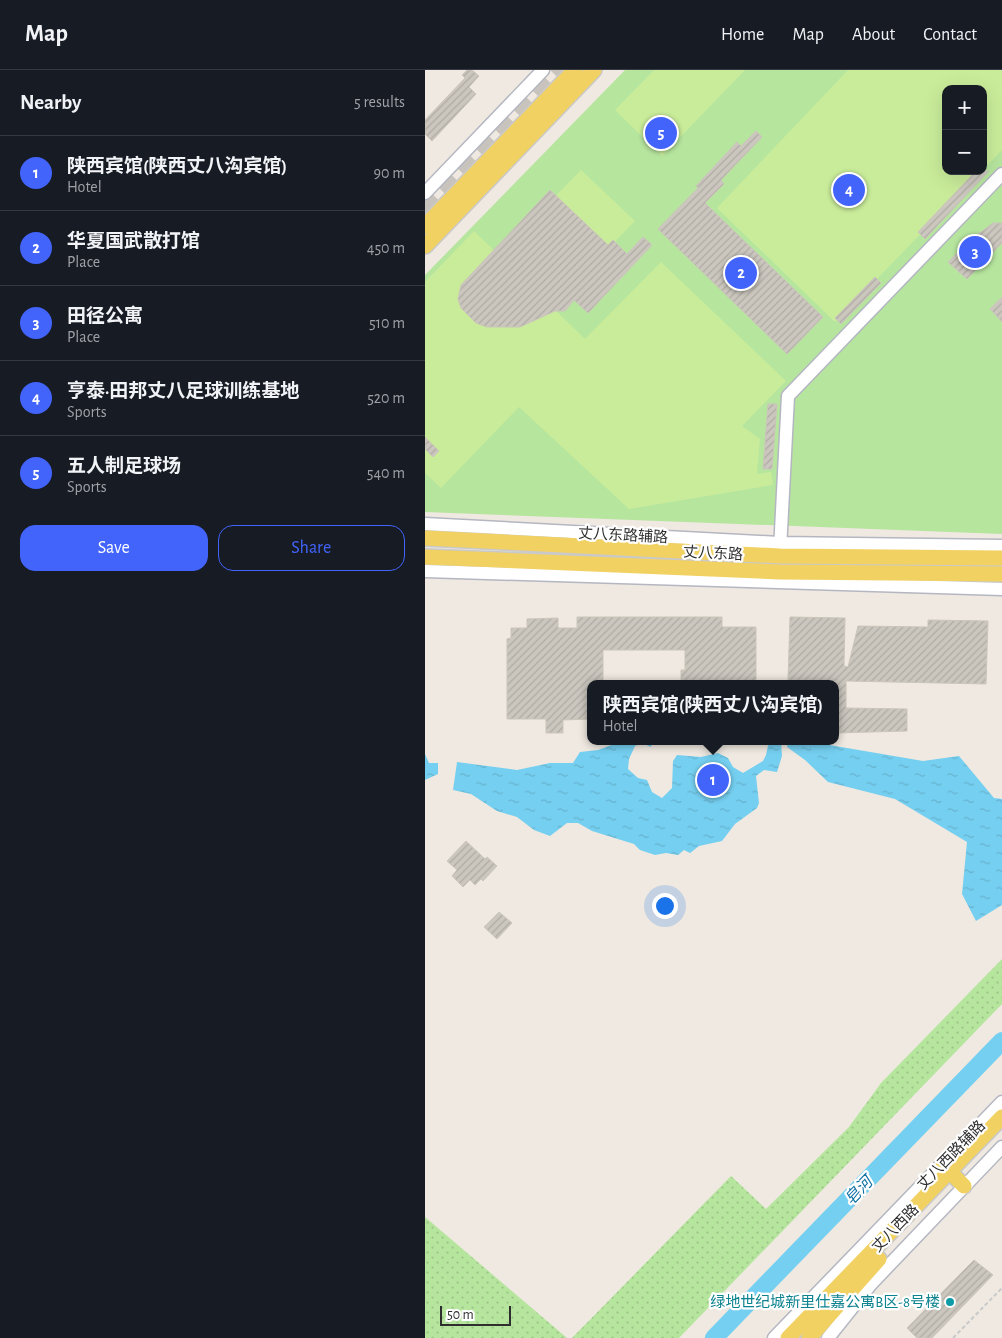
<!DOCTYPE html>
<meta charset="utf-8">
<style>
:root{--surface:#171b24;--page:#242831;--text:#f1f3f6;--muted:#9ea1a6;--line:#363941;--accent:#4264fb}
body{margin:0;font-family:"Alegreya Sans","Noto Sans SC",sans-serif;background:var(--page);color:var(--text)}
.controls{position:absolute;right:15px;top:15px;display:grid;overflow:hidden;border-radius:10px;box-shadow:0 5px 20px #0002}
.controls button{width:45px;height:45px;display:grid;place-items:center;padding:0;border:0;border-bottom:1px solid var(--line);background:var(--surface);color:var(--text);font:25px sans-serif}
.scale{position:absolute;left:15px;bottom:12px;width:71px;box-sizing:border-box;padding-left:5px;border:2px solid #2e2e2e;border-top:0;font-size:14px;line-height:18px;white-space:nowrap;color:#2e2e2e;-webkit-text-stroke:4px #fff;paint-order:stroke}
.you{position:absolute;left:239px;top:835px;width:18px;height:18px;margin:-12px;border:4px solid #fff;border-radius:50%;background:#1a73e8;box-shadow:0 0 0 8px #1a73e833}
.badge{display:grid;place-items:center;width:32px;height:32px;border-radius:50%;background:var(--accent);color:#fff;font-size:16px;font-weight:700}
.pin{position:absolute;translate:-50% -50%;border:2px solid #fff;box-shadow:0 1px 5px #0006}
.popup{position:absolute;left:162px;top:610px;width:252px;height:65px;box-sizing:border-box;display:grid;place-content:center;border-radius:10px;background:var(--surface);filter:drop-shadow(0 1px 4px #0005);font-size:16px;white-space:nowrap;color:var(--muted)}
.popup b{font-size:19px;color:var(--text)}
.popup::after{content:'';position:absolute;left:50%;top:100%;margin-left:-10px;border:10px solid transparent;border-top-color:var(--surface)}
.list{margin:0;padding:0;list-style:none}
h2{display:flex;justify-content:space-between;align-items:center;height:65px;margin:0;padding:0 20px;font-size:21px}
h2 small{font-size:16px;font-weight:400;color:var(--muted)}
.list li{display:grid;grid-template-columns:32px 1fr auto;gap:15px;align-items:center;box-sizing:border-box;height:75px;padding:0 20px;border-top:1px solid var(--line)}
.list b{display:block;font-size:19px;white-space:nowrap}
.list p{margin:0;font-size:16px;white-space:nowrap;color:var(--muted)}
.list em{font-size:16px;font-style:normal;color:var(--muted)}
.actions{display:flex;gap:10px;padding:15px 20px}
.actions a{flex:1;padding:11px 0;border:1px solid var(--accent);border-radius:15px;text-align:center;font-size:18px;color:var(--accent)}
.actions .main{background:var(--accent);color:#fff}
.map{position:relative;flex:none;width:577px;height:1268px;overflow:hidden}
header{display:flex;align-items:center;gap:30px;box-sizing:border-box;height:70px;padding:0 25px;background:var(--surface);border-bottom:1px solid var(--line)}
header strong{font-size:24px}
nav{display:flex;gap:28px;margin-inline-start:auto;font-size:18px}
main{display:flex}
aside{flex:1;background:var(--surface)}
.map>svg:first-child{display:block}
</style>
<header>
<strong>Map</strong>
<nav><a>Home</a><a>Map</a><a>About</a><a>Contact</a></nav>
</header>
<main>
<aside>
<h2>Nearby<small>5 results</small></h2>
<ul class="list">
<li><span class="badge">1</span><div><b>陕西宾馆(陕西丈八沟宾馆)</b><p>Hotel</p></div><em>90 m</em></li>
<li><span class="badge">2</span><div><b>华夏国武散打馆</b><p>Place</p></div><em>450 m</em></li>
<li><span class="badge">3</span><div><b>田径公寓</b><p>Place</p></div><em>510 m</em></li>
<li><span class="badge">4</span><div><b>亨泰·田邦丈八足球训练基地</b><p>Sports</p></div><em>520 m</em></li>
<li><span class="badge">5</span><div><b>五人制足球场</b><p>Sports</p></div><em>540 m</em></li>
</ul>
<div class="actions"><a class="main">Save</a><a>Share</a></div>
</aside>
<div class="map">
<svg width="577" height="1268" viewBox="0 0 577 1268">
<defs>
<pattern id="grass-dots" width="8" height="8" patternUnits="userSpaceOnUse" patternTransform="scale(1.25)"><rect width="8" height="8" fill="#b6e59e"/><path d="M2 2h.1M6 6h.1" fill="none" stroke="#9dc588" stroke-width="1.8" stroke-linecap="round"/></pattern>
<pattern id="water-ripples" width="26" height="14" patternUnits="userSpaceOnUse" patternTransform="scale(1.25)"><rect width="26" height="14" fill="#75cff0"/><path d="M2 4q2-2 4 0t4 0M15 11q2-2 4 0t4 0" fill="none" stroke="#66b2ce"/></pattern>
<pattern id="building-hatch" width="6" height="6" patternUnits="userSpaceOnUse" patternTransform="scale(1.25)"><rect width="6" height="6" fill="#cbc7bf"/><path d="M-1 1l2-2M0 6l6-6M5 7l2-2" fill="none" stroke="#afaba4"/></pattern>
</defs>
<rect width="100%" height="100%" fill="#efe9e1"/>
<path fill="url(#grass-dots)" d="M 577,889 L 577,934 L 254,1268 L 147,1268 L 306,1106 L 341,1139 L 424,1057 L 456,1013 Z
M 0,1147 L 142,1268 L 0,1268 Z"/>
<path fill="#b6e59e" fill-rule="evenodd" d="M 200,0 L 577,0 L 577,464 L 0,442 L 0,205 ZM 521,19 L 558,19 L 558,101 L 521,101 Z"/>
<path fill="#c9ec9a" d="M 229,0 L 320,0 L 237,86 L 190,40 Z
M 423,0 L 577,0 L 577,80 L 558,100 L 558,19 L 521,19 L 521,101 L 557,101 L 410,252 L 292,138 Z
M 156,100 L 210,151 L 130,233 L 76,182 Z
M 49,161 L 160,269 L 236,192 L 361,311 L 317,356 L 335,369 L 332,404 L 346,402 L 348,415 L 204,439 L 94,337 L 16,418 L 0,403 L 0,212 Z"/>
<path fill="url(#water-ripples)" d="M 197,671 L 227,671 L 226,677 L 217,673 L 210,676 L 204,689 L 203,699 L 213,708 L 222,710 L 227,722 L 237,728 L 247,718 L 248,691 L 252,685 L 276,687 L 293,683 L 303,688 L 308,697 L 318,703 L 338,691 L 341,685 L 344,671 L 356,671 L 357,686 L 352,702 L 339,700 L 331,706 L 334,733 L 332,738 L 310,754 L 297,771 L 274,776 L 265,783 L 259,780 L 253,785 L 241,783 L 230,785 L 215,780 L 209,774 L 167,761 L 153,753 L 142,753 L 125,766 L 109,760 L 92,747 L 72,741 L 46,724 L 28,720 L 32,692 L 92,700 L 125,693 L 148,693 L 155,682 L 173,680 Z
M 363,671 L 381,671 L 498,691 L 534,686 L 569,728 L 577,729 L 577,835 L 551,851 L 537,824 L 542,772 L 470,729 L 403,712 L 380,690 L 362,677 Z
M 0,684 L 4,693 L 13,693 L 13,704 L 0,710 Z"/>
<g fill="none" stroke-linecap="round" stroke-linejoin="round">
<path stroke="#75cff0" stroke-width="18" d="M 289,1268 L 577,971"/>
</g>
<path fill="url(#building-hatch)" stroke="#cbc5ba" d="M 42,0 L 47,0 L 54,6 L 44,17 L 51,24 L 7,71 L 0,64 L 0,50 L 40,8 L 37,5 Z
M 331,61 L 337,67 L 296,110 L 299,114 L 280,133 L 398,247 L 362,284 L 233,159 L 273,118 L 271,116 L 312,72 L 316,76 Z
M 551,101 L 564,101 L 500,169 L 493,162 Z
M 125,120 L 183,175 L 188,170 L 202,184 L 218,167 L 227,175 L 163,243 L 149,230 L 140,241 L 130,241 L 95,257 L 62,257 L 51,253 L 36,238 L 33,229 L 36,215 Z
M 568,153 L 577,153 L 577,173 L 542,209 L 523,192 L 551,164 L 552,165 Z
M 450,207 L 456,213 L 416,254 L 410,248 Z
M 577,227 L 577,252 L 565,239 Z
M 343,334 L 352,334 L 347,399 L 338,399 Z
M 0,367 L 14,381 L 8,387 L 0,379 Z
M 152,547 L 297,547 L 297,557 L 331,557 L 331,613 L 256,614 L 256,600 L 260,600 L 260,580 L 178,580 L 178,614 L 166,614 L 166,649 L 138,650 L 138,663 L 121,663 L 121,649 L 82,649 L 82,569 L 86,568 L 86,558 L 102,558 L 102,549 L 133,548 L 133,558 L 152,558 Z
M 365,547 L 420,548 L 419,596 L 423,597 L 433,556 L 503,557 L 503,550 L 563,551 L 561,614 L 421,611 L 421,638 L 482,639 L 482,661 L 410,663 L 410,611 L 363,610 Z
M 41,771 L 60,789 L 62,787 L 72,796 L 58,811 L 56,809 L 50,815 L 45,810 L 38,817 L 27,806 L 32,800 L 22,791 Z
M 74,842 L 87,853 L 72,869 L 59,857 Z
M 549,1190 L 568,1205 L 507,1268 L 492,1268 L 482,1258 Z"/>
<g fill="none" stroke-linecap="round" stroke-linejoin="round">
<path stroke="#c8c4bd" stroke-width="18" stroke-dasharray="18 9" stroke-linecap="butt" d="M 0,142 L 137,0"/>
<g stroke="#b4b7c1" stroke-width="15">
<path id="minor" d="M 0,123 L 118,0
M 0,454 L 354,473 L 577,476
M 355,480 L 363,326 L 577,104
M 0,501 L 577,519
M 349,1268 L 577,1032
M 403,1268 L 446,1214 L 577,1077"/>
</g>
<g stroke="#c9c9c9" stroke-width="18">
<path id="major" d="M 0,156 L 150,0
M 0,176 L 169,0
M 0,468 L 355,486 L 577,488
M 0,487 L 355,502 L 577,504
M 518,1095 L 539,1116
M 363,1268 L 577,1047
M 384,1268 L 454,1189"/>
</g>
<path stroke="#c9c9c9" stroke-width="2" stroke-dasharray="4 2.5" stroke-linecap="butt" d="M 528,1268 L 577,1218"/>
<use href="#minor" stroke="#fff" stroke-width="12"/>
<use href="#major" stroke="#f2d163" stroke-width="15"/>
</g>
<circle fill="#0f9aa8" stroke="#fff" stroke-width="2" cx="525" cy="1232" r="5"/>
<g text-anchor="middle" stroke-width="4.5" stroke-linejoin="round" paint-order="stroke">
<g font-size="15" fill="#2e2e2e" stroke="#fff">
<text transform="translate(198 465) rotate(3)" y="5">丈八东路辅路</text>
<text transform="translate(288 483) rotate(3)" y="5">丈八东路</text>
<text transform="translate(526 1085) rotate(-46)" y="5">丈八西路辅路</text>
<text transform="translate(470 1158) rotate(-46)" y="5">丈八西路</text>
</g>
<g font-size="15" fill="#0d838f" stroke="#fff" text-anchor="end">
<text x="515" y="1237">绿地世纪城新里仕嘉公寓B区-8号楼</text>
</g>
<g font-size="16" font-style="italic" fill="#0d6fa3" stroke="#fff">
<text transform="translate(433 1120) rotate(-46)" y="6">皂河</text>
</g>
</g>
</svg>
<div class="controls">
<button>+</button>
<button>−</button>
</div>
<div class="scale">50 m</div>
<div class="you"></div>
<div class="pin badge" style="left:288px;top:710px">1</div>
<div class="popup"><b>陕西宾馆(陕西丈八沟宾馆)</b>Hotel</div>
<div class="pin badge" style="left:316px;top:203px">2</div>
<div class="pin badge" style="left:550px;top:182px">3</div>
<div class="pin badge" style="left:424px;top:120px">4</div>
<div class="pin badge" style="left:236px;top:63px">5</div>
</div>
</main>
